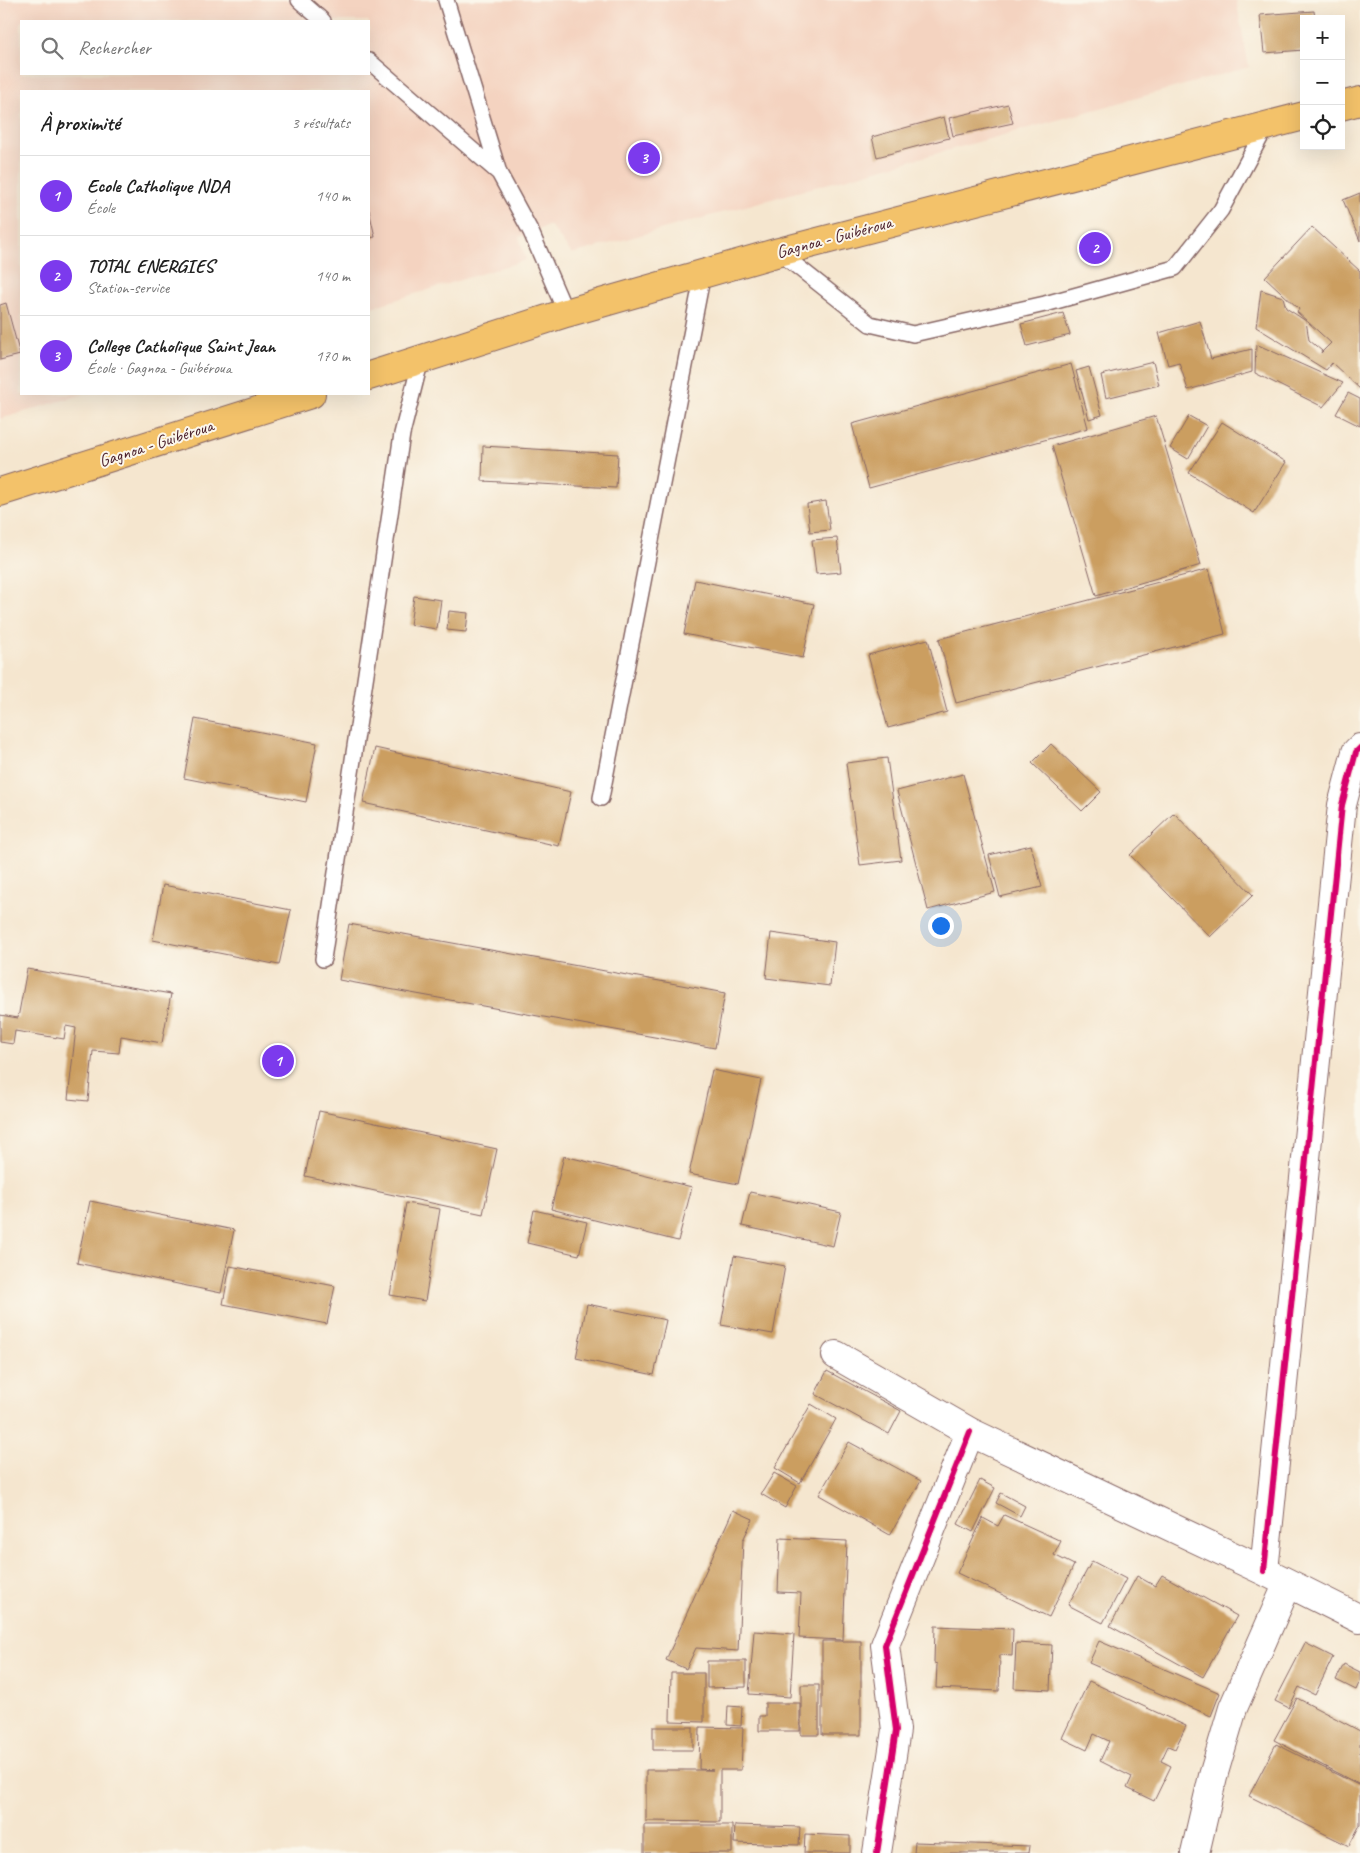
<!DOCTYPE html>
<html lang="fr">
<meta charset="utf-8">
<style>
:root{--surface:#fff;--page:#f6f6f6;--text:#222;--muted:#767676;--line:#e0e0e0;--accent:#7c3aed}
body{margin:0;font-family:Caveat,sans-serif;background:var(--page);color:var(--text)}
.controls{position:absolute;right:15px;top:15px;display:grid;overflow:hidden;border-radius:0px;box-shadow:0 5px 20px #0002}
.controls button{width:45px;height:45px;display:grid;place-items:center;padding:0;border:0;border-bottom:1px solid var(--line);background:var(--surface);color:var(--text);font:25px sans-serif}
.you{position:absolute;left:940px;top:925px;width:18px;height:18px;margin:-12px;border:4px solid #fff;border-radius:50%;background:#1a73e8;box-shadow:0 0 0 8px #1a73e833}
.badge{display:grid;place-items:center;width:32px;height:32px;border-radius:50%;background:var(--accent);color:#fff;font-size:16px;font-weight:700}
.pin{position:absolute;translate:-50% -50%;border:2px solid #fff;box-shadow:0 1px 5px #0006}
.list{margin:0;padding:0;list-style:none}
h2{display:flex;justify-content:space-between;align-items:center;height:65px;margin:0;padding:0 20px;font-size:21px}
h2 small{font-size:16px;font-weight:400;color:var(--muted)}
.list li{display:grid;grid-template-columns:32px 1fr auto;gap:15px;align-items:center;box-sizing:border-box;height:80px;padding:0 20px;border-top:1px solid var(--line)}
.list b{display:block;font-size:19px;white-space:nowrap}
.list p{margin:0;font-size:16px;white-space:nowrap;color:var(--muted)}
.list em{font-size:16px;font-style:normal;color:var(--muted)}
.icon{flex:none;width:28px;height:28px;fill:none;stroke:currentColor;stroke-width:2;stroke-linecap:round;stroke-linejoin:round}
.map{position:relative;flex:none;width:1360px;height:1853px;overflow:hidden}
.search{position:absolute;background:var(--surface);box-shadow:0 5px 20px #0002;left:20px;top:20px;width:350px;height:55px;display:flex;align-items:center;gap:12px;box-sizing:border-box;padding:0 18px;border-radius:0px;color:var(--muted);font-size:19px}
.panel{position:absolute;background:var(--surface);box-shadow:0 5px 20px #0002;left:20px;top:90px;width:350px;height:305px;border-radius:0px}
.map>svg:first-child{display:block}
</style>
<div class="map">
<svg width="1360" height="1853" viewBox="0 0 1360 1853">
<rect width="100%" height="100%" fill="#fbf7ec"/>
<filter id="ink" filterUnits="userSpaceOnUse"><feTurbulence type="fractalNoise" baseFrequency=".02" numOctaves="2"/><feDisplacementMap in="SourceGraphic" scale="10" xChannelSelector="R" yChannelSelector="G"/><feConvolveMatrix kernelMatrix="1 2 1 2 8 2 1 2 1" color-interpolation-filters="sRGB"/></filter>
<filter id="wash" filterUnits="userSpaceOnUse"><feTurbulence type="fractalNoise" baseFrequency=".0096" numOctaves="4" result="noise"/><feDisplacementMap in="SourceGraphic" scale="20" xChannelSelector="R" yChannelSelector="G"/><feGaussianBlur stdDeviation="1.12" result="paint"/><feColorMatrix in="noise" values="0 0 0 0 0 0 0 0 0 0 0 0 0 0 0 0 0 1.4 0 .05"/><feComposite in="paint" operator="in"/></filter>
<g filter="url(#wash)">
<rect width="100%" height="100%" fill="#f5e6cf"/>
<path fill="#f4d3c0" fill-rule="evenodd" d="M 0,0 L 1236,0 L 1249,67 L 572,254 L 550,225 L 519,237 L 526,260 L 369,308 L 369,91 L 21,91 L 21,394 L 84,394 L 0,419 ZM 21,21 L 369,21 L 369,74 L 21,74 Z"/>
<g id="blocks">
<path fill="#cb9e61" d="M 1314,11 L 1315,19 L 1304,19 L 1304,50 L 1264,53 L 1260,15 Z
M 1008,104 L 1013,123 L 953,136 L 949,118 Z
M 944,117 L 949,138 L 877,157 L 872,137 Z
M 1360,193 L 1360,241 L 1343,200 Z
M 369,210 L 375,237 L 369,238 Z
M 1312,227 L 1360,271 L 1360,389 L 1332,363 L 1326,370 L 1256,327 L 1261,290 L 1283,297 L 1286,308 L 1306,321 L 1309,340 L 1322,351 L 1321,353 L 1331,343 L 1297,312 L 1299,309 L 1265,277 Z
M 6,303 L 20,355 L 0,360 L 0,305 Z
M 1063,313 L 1070,335 L 1027,346 L 1021,324 Z
M 1200,321 L 1211,359 L 1252,349 L 1252,372 L 1188,390 L 1179,362 L 1168,365 L 1159,333 Z
M 1256,344 L 1343,383 L 1323,407 L 1255,373 Z
M 1153,362 L 1159,385 L 1106,398 L 1101,375 Z
M 1071,364 L 1088,428 L 869,488 L 852,424 Z
M 1089,367 L 1102,415 L 1089,419 L 1076,371 Z
M 1348,393 L 1360,399 L 1360,426 L 1336,414 Z
M 1156,416 L 1201,565 L 1096,596 L 1052,446 Z
M 1189,416 L 1207,426 L 1188,459 L 1170,448 Z
M 1222,422 L 1286,462 L 1254,513 L 1189,473 Z
M 483,446 L 618,454 L 616,488 L 482,481 Z
M 826,501 L 830,530 L 810,532 L 807,504 Z
M 837,538 L 841,572 L 816,574 L 812,540 Z
M 1209,569 L 1225,634 L 956,703 L 939,639 Z
M 695,580 L 814,604 L 803,658 L 684,634 Z
M 414,596 L 441,600 L 437,629 L 410,625 Z
M 449,611 L 468,613 L 466,632 L 447,630 Z
M 928,639 L 947,712 L 888,728 L 868,655 Z
M 195,719 L 317,743 L 306,802 L 184,778 Z
M 1051,744 L 1101,792 L 1082,811 L 1032,763 Z
M 375,748 L 571,792 L 559,846 L 363,803 Z
M 887,758 L 901,860 L 860,865 L 846,763 Z
M 963,774 L 995,892 L 928,910 L 897,791 Z
M 1174,813 L 1253,895 L 1210,937 L 1130,855 Z
M 1031,845 L 1042,887 L 1000,897 L 989,855 Z
M 163,885 L 291,910 L 279,965 L 153,940 Z
M 349,924 L 725,993 L 715,1048 L 339,980 Z
M 771,933 L 835,942 L 830,986 L 766,978 Z
M 27,969 L 171,994 L 162,1043 L 121,1036 L 119,1053 L 93,1051 L 88,1101 L 68,1099 L 76,1028 L 66,1026 L 64,1039 L 15,1031 L 13,1044 L 0,1042 L 0,1015 L 18,1018 Z
M 712,1070 L 761,1080 L 738,1184 L 689,1174 Z
M 319,1111 L 497,1149 L 483,1214 L 305,1176 Z
M 564,1156 L 692,1187 L 678,1241 L 551,1209 Z
M 750,1192 L 841,1212 L 833,1246 L 742,1226 Z
M 90,1201 L 234,1230 L 221,1293 L 77,1263 Z
M 406,1203 L 440,1209 L 425,1301 L 390,1295 Z
M 534,1210 L 587,1222 L 579,1255 L 527,1243 Z
M 734,1256 L 785,1266 L 773,1334 L 721,1325 Z
M 230,1266 L 335,1286 L 327,1324 L 223,1304 Z
M 587,1304 L 666,1320 L 654,1375 L 576,1358 Z
M 827,1371 L 901,1411 L 889,1434 L 815,1394 Z
M 811,1404 L 836,1419 L 800,1483 L 775,1468 Z
M 849,1442 L 921,1481 L 890,1535 L 819,1495 Z
M 774,1473 L 797,1486 L 785,1508 L 761,1494 Z
M 980,1480 L 995,1488 L 973,1532 L 958,1524 Z
M 1001,1493 L 1025,1506 L 1020,1516 L 996,1503 Z
M 733,1510 L 753,1519 L 743,1540 L 738,1651 L 696,1648 L 686,1669 L 666,1660 Z
M 1004,1515 L 1061,1541 L 1054,1555 L 1074,1565 L 1049,1617 L 957,1573 L 983,1518 L 998,1526 Z
M 780,1538 L 847,1541 L 843,1640 L 799,1638 L 801,1593 L 778,1592 Z
M 1092,1561 L 1126,1579 L 1103,1623 L 1068,1605 Z
M 1162,1575 L 1237,1616 L 1203,1677 L 1110,1626 L 1137,1576 L 1155,1586 Z
M 935,1626 L 1013,1629 L 1012,1656 L 1000,1655 L 999,1691 L 936,1688 L 937,1664 L 934,1663 Z
M 754,1631 L 794,1634 L 790,1697 L 749,1694 Z
M 822,1641 L 861,1641 L 861,1735 L 822,1735 Z
M 1099,1641 L 1220,1693 L 1211,1716 L 1089,1663 Z
M 1016,1643 L 1052,1645 L 1050,1690 L 1014,1688 Z
M 1305,1643 L 1333,1657 L 1315,1695 L 1299,1687 L 1289,1708 L 1275,1701 Z
M 707,1661 L 746,1661 L 746,1687 L 707,1688 Z
M 1344,1664 L 1360,1672 L 1360,1681 L 1356,1690 L 1336,1680 Z
M 671,1673 L 704,1673 L 704,1722 L 670,1721 Z
M 1089,1681 L 1186,1726 L 1175,1749 L 1168,1746 L 1161,1761 L 1171,1766 L 1154,1801 L 1127,1788 L 1132,1777 L 1100,1761 L 1109,1741 L 1094,1734 L 1087,1750 L 1062,1738 Z
M 801,1685 L 819,1685 L 819,1735 L 801,1735 Z
M 1297,1698 L 1360,1731 L 1360,1785 L 1274,1740 Z
M 765,1703 L 800,1703 L 800,1731 L 759,1731 L 759,1716 L 765,1716 Z
M 728,1706 L 742,1707 L 741,1726 L 727,1725 Z
M 653,1727 L 693,1727 L 693,1750 L 653,1750 Z
M 700,1727 L 743,1728 L 741,1770 L 720,1770 L 720,1822 L 646,1821 L 646,1770 L 713,1770 L 699,1769 Z
M 1276,1744 L 1360,1786 L 1360,1825 L 1349,1846 L 1249,1796 Z
M 644,1825 L 732,1825 L 732,1853 L 644,1853 Z
M 735,1825 L 800,1827 L 799,1845 L 734,1843 Z
M 805,1834 L 850,1836 L 850,1853 L 804,1853 Z
M 915,1842 L 1030,1846 L 1029,1853 L 914,1853 Z"/>
</g>
</g>
<g filter="url(#ink)">
<use href="#blocks" fill-opacity="0" stroke="#866564" stroke-width="1"/>
<g fill="none" stroke-linecap="round" stroke-linejoin="round">
<g stroke="#866564" stroke-width="18">
<path id="lane" d="M 299,0 L 323,21
M 446,0 L 499,173 L 531,232 L 566,313
M 369,61 L 499,173
M 779,252 L 870,324 L 913,334 L 1045,304 L 1175,268 L 1221,210 L 1267,125
M 601,798 L 703,273
M 323,959 L 402,434 L 421,359"/>
</g>
<g stroke="#866564" stroke-width="30">
<path id="street" d="M 836,1355 L 970,1432 L 1264,1571 L 1360,1619
M 1264,1571 L 1342,805 L 1356,752 L 1360,748
M 877,1853 L 896,1730 L 885,1645 L 970,1432
M 1195,1853 L 1213,1776 L 1233,1708 L 1288,1583"/>
</g>
<g stroke="#866564" stroke-width="30">
<path id="primary" d="M 1341,106 L 1360,101
M 369,376 L 566,313 L 779,252 L 1304,116
M 0,492 L 311,394"/>
</g>
<use href="#lane" stroke="#fff" stroke-width="15"/>
<use href="#street" stroke="#fff" stroke-width="28"/>
<use href="#primary" stroke="#f3c26a" stroke-width="28"/>
<g stroke="#fbf7ec" stroke-width="9">
<path id="cycleway" d="M 1264,1571 L 1342,805 L 1356,752 L 1360,748
M 877,1853 L 896,1730 L 885,1645 L 970,1432"/>
</g>
<use href="#cycleway" stroke="#d6006c" stroke-width="6"/>
</g>
</g>
<g text-anchor="middle" stroke-width="4" stroke-linejoin="round" paint-order="stroke">
<g font-size="18" fill="#4a1f2b" stroke="#fbf7ec">
<text transform="translate(834 237) rotate(-15)" y="6">Gagnoa - Guibéroua</text>
<text transform="translate(156 443) rotate(-18)" y="6">Gagnoa - Guibéroua</text>
</g>
</g>
</svg>
<div class="controls">
<button>+</button>
<button>−</button>
<button><svg class="icon" aria-label="locate" viewBox="0 0 24 24"><circle cx="12" cy="12" r="6"/><path d="M12 2v4M12 18v4M2 12h4M18 12h4"/></svg></button>
</div>
<div class="you"></div>
<div class="pin badge" style="left:278px;top:1061px">1</div>
<div class="pin badge" style="left:1095px;top:248px">2</div>
<div class="pin badge" style="left:644px;top:158px">3</div>
<div class="search"><svg class="icon" aria-label="search" viewBox="0 0 24 24"><circle cx="10" cy="10" r="6"/><path d="M15 15l6 6"/></svg>Rechercher</div>
<section class="panel">
<h2>À proximité<small>3 résultats</small></h2>
<ul class="list">
<li><span class="badge">1</span><div><b>Ecole Catholique NDA</b><p>École</p></div><em>140 m</em></li>
<li><span class="badge">2</span><div><b>TOTAL ENERGIES</b><p>Station-service</p></div><em>140 m</em></li>
<li><span class="badge">3</span><div><b>College Catholique Saint Jean</b><p>École · Gagnoa - Guibéroua</p></div><em>170 m</em></li>
</ul>
</section>
</div>
